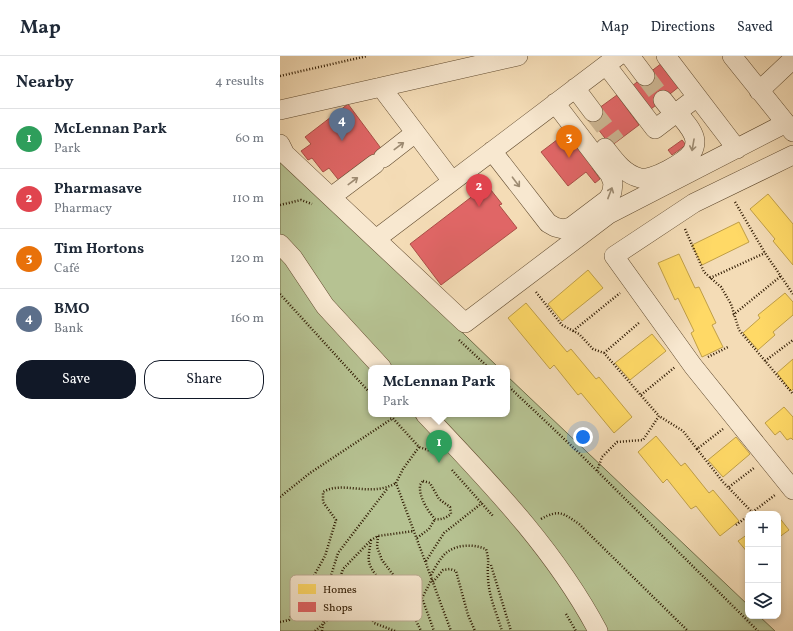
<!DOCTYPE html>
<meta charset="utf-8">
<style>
:root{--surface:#fff;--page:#f2f2f3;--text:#1f2937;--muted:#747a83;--line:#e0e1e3;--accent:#111827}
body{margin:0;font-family:Vollkorn,serif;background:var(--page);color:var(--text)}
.controls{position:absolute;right:12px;bottom:12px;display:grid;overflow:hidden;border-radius:8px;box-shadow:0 2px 6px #0003}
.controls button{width:36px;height:36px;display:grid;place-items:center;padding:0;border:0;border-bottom:1px solid var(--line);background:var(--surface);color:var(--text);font:20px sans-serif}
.you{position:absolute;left:303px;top:381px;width:14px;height:14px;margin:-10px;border:3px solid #fff;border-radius:50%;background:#1a73e8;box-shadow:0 0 0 6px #1a73e833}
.badge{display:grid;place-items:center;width:26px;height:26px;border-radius:50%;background:var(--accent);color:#fff;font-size:13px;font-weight:700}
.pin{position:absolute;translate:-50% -33px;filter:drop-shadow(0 1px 2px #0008)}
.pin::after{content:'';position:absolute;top:21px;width:14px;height:12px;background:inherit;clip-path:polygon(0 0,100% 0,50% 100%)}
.popup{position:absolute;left:88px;top:309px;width:142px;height:52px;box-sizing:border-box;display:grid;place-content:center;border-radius:8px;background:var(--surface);filter:drop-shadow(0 1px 3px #0005);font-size:13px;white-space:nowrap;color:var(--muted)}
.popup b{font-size:15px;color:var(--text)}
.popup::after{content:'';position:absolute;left:50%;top:100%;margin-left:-8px;border:8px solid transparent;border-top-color:var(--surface)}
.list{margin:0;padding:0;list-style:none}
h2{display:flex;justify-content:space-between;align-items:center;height:52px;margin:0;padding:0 16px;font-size:17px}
h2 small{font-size:13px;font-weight:400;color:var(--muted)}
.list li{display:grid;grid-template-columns:26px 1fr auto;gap:12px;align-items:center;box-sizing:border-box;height:60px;padding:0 16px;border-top:1px solid var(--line)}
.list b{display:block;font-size:15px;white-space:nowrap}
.list p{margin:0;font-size:13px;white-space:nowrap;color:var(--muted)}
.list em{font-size:13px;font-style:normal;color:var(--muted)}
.actions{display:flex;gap:8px;padding:12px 16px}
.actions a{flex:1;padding:9px 0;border:1px solid var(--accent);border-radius:16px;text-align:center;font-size:14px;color:var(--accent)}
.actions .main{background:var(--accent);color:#fff}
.icon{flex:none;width:22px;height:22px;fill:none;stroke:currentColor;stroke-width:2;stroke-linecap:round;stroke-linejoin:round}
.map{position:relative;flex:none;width:513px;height:575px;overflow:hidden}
header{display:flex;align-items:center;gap:24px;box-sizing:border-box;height:56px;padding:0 20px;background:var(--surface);border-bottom:1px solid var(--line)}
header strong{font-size:19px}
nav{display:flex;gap:22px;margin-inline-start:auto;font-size:14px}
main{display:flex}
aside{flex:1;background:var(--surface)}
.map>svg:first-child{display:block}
</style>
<header>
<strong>Map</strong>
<nav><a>Map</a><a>Directions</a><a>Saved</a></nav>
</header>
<main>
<aside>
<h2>Nearby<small>4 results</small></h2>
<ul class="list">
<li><span class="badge" style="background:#2e9e5b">1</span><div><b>McLennan Park</b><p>Park</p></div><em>60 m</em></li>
<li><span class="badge" style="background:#e0444e">2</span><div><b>Pharmasave</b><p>Pharmacy</p></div><em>110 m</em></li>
<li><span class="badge" style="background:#e8710a">3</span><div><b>Tim Hortons</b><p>Café</p></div><em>120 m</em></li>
<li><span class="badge" style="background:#5c6f8a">4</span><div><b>BMO</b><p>Bank</p></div><em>160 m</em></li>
</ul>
<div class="actions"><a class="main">Save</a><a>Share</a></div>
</aside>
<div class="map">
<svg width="513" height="575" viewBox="0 0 513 575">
<rect width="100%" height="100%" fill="#f4dcb6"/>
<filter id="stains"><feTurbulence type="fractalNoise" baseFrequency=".005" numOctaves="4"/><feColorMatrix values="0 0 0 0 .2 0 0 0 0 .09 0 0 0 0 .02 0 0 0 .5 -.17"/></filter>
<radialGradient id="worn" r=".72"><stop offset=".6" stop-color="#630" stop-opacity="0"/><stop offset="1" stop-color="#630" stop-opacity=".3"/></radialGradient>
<path fill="#b6c292" stroke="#726e49" d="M 0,100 L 219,312 L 91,312 L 91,358 L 227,358 L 227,320 L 468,549 L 468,560 L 479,560 L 495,575 L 0,575 Z"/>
<path fill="#ffd966" stroke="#c09f47" d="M 488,138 L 513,168 L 513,209 L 493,185 L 495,183 L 470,153 Z
M 459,166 L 469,186 L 422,209 L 412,189 Z
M 399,198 L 415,232 L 419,231 L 436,267 L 432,269 L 443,291 L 422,301 L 411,277 L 414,275 L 398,242 L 395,244 L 378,207 Z
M 308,214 L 323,232 L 282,265 L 268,248 Z
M 505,237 L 513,246 L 513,259 L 493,276 L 495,279 L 478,294 L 463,277 L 480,262 L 478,259 Z
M 246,247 L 287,296 L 291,293 L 316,323 L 319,321 L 352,361 L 334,377 L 301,337 L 298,339 L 274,309 L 270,313 L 228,262 Z
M 372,278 L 386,295 L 350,324 L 335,307 Z
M 513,303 L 513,333 L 511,335 L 497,317 Z
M 504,351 L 513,361 L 513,384 L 511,382 L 507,384 L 500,375 L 495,379 L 485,367 Z
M 376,380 L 401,410 L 405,407 L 429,437 L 433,434 L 459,465 L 440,480 L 416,450 L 411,453 L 387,423 L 383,427 L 358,396 Z
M 456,381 L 470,398 L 443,421 L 428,404 Z
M 498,460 L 509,474 L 498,482 Z
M 468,478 L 468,497 L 458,485 Z"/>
<path fill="#e06666" stroke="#ab4f47" d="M 382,7 L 400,30 L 366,57 L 348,33 Z
M 337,39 L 359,69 L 331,90 L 308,60 Z
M 68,48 L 103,95 L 61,127 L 49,112 L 43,116 L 32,102 L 28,104 L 21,95 L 31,88 L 25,81 Z
M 290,74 L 316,108 L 312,112 L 320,123 L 315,127 L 306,116 L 288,130 L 261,96 Z
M 402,84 L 406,89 L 392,99 L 388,94 Z
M 207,129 L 222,148 L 219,149 L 237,172 L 161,229 L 130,188 Z"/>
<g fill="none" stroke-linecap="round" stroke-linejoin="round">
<path stroke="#ccb592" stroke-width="19" stroke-dasharray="19 10" stroke-linecap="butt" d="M 365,20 L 383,44
M 313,56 L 336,86"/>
<g stroke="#604a2e" stroke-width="20">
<path id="minor" d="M 350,0 L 365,20
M 386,0 L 457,93
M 452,0 L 513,76
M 326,9 L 375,73 L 417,41
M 101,31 L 172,125
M 295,32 L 313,56
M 479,35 L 513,3
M 383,44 L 394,58
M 0,54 L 238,0
M 0,88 L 5,98 L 185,267 L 329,158 L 506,67
M 325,92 C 335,105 344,118 360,122 C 372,125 405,106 412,96 C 414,93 415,89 415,85 C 414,74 403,64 397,56
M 212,95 L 268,167 L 275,171 L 283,173 L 291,171 L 328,143 L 332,136 L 333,127 L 330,119 L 275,47
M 513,99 L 414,147 L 334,200 L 413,310 L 513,434
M 103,102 L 135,77
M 51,141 L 95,108
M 96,183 L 338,0
M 0,188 L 13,202 L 45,250 L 102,312
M 145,358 C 209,426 274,492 318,575"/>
</g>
<path stroke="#2e1900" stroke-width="2.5" stroke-dasharray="1 2" stroke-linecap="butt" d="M 0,20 L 87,0
M 455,146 L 485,197 L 513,238
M 0,149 L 21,144 L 32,148
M 405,173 L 424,216 L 441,231 L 451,248 L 459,274 L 513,338
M 430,222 L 485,197
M 256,236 L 282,269 L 299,278 L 313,293 L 324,297 L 379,360
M 0,238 L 91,338
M 453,259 L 501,220
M 293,275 L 340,237
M 179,284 L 209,312
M 324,297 L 360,266
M 428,301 L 448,291
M 485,305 L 513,284
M 227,329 L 299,397 L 478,575
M 361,339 L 395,311
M 109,358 L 139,391 L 157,397
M 139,391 L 123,413 L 116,427 L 171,575
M 417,393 L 443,426 L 472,456
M 172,414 L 213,460
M 317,415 L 322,401 L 337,386 L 363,384 L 379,360 L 403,375 L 417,393 L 443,373
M 143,425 L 150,427 L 159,443 L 170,451 L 171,458 C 166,462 161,464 155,463 C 147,454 139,441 140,429 Z
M 449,431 L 474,412
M 0,441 L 30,417 L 113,362
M 470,458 L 495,439
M 261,463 C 279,453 283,457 299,468 L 408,575
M 456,469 L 468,460
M 98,480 L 97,491 L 102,504 L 129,540 L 131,554 L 141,575
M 137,482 L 149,473 L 155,463
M 91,484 C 90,491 88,499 89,506 C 93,522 119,542 130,553
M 146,505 L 164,477 L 202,447
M 211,509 L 231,575
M 151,519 C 155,512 160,502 166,497 C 177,488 193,488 206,493 C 210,507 207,507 208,520 C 208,539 217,558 222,575
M 152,523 L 142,542 L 154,575
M 153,526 L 163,514 L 170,513 L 176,515 L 188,559 L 195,575
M 286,558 L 296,575
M 0,566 L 9,564 L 45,500 L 56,464 L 43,446 L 43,436 C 63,424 90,442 116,427
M 35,575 L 78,537
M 42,575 L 49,526 L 58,497 L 107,433
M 115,575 L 94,567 L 88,557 L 83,542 L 78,537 L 63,531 L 60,522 L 63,513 L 91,484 L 98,480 L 134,475"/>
<use href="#minor" stroke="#f8e8d0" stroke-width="19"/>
</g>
<defs><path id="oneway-shaft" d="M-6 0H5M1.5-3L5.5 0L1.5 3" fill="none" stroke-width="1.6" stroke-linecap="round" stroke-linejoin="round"/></defs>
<g stroke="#9d8b72">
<use href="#oneway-shaft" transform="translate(413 89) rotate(100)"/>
<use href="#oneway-shaft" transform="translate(119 90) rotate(-37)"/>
<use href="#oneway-shaft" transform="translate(73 125) rotate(-37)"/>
<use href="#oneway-shaft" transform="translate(236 126) rotate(53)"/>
<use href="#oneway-shaft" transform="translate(330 137) rotate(-69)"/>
</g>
<rect x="10" y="519" width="132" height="46" rx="6" fill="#f8e8d0" stroke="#bbaa92" stroke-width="1"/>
<rect x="18" y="528" width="18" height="10" fill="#ffd966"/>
<rect x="18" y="546" width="18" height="10" fill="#e06666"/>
<g font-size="11" fill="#2e1900">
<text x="43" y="537">Homes</text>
<text x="43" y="555">Shops</text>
</g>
<rect width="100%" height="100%" filter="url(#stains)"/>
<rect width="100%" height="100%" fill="url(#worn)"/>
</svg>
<div class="controls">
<button>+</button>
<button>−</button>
<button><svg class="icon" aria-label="layers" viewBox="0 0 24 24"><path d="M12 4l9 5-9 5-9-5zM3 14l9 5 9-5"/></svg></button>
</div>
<div class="you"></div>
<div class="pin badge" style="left:159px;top:407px;background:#2e9e5b">1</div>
<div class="popup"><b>McLennan Park</b>Park</div>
<div class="pin badge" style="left:199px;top:151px;background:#e0444e">2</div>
<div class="pin badge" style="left:289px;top:102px;background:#e8710a">3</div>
<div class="pin badge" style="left:62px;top:85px;background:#5c6f8a">4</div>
</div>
</main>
